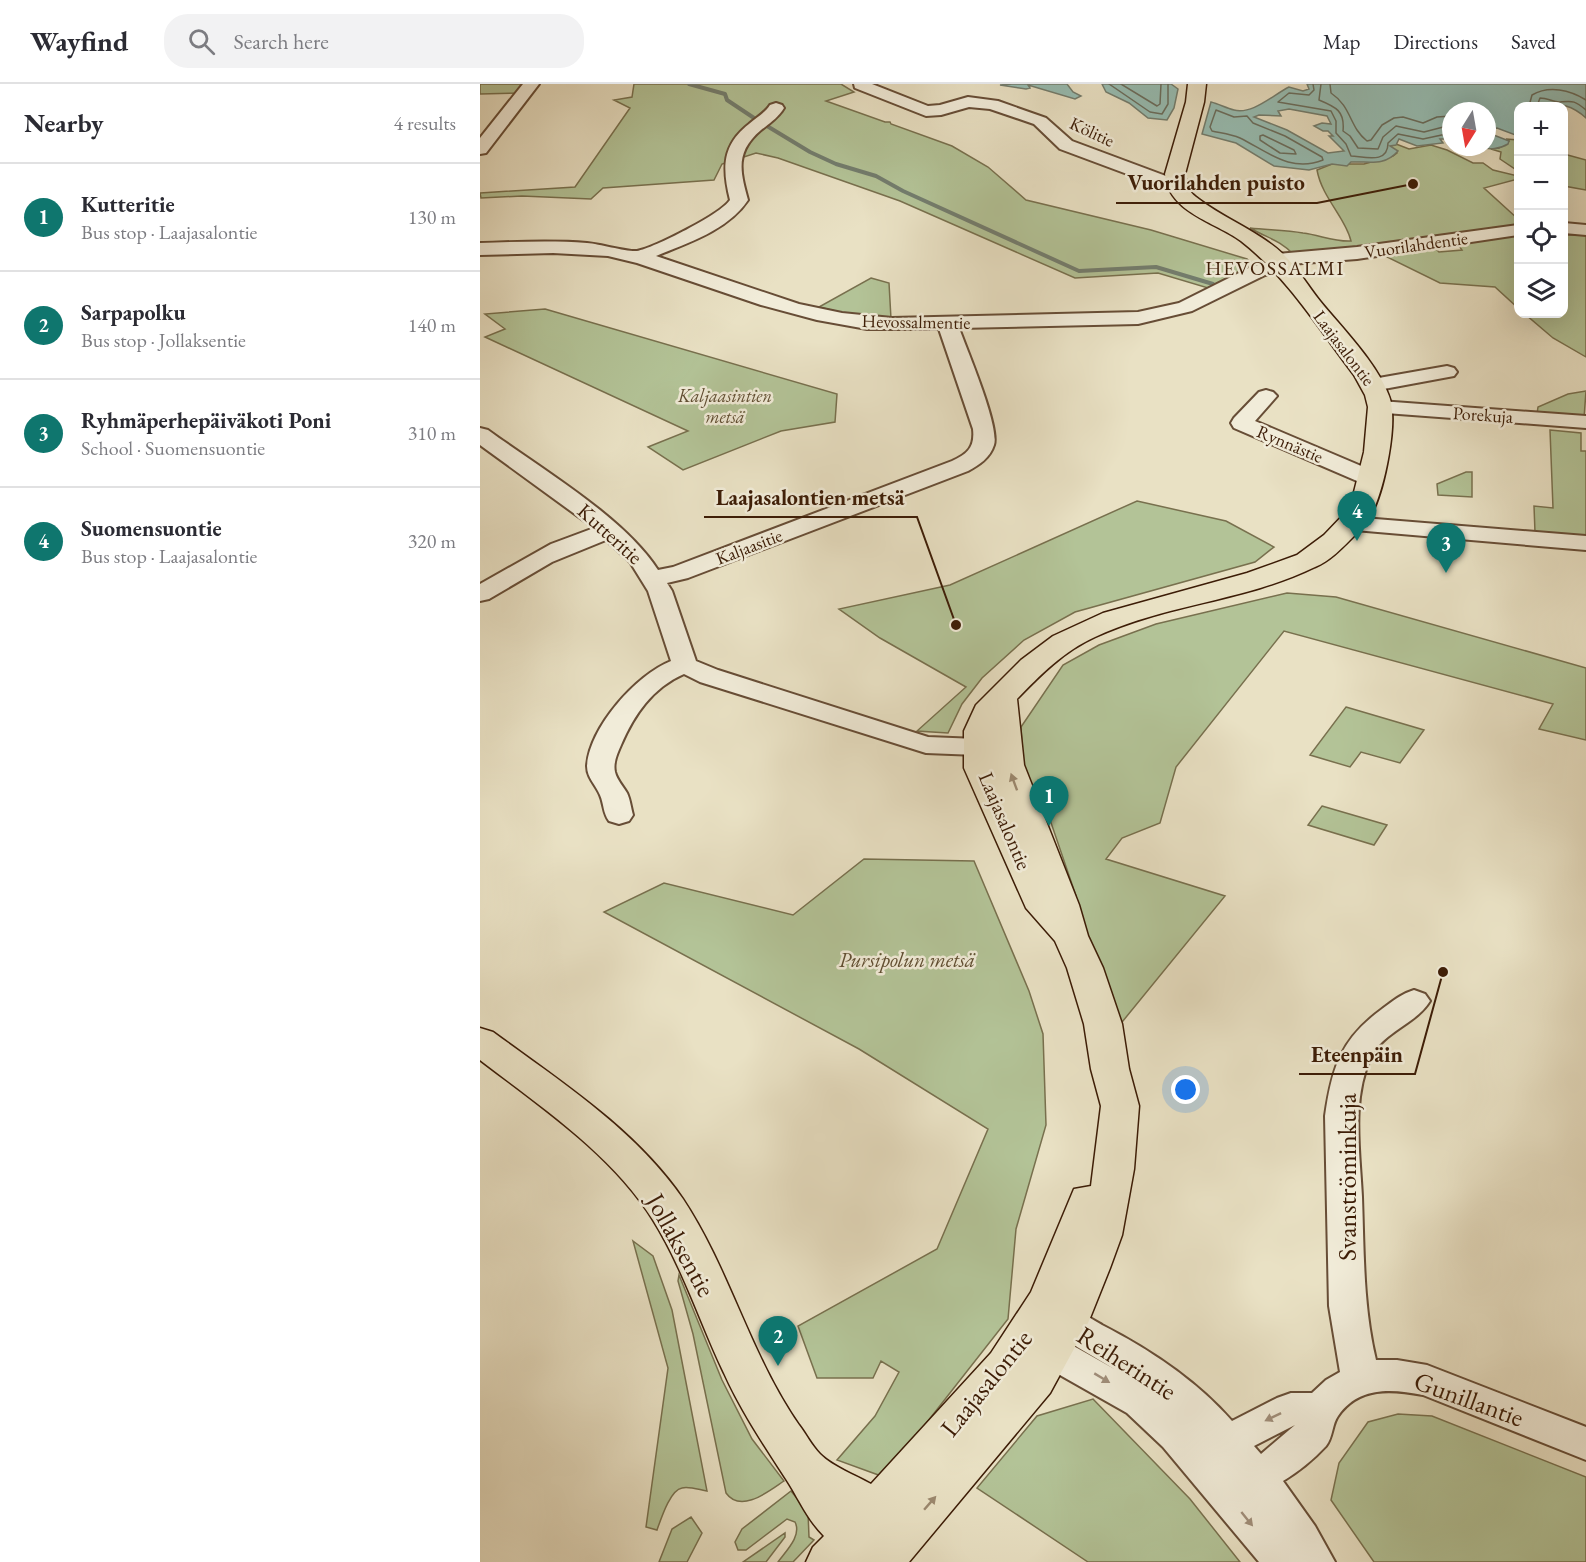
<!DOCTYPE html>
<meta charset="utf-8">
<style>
:root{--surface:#fff;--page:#f2f2f3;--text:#2b2b33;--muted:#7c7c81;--line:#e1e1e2;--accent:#0f766e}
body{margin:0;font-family:"EB Garamond",serif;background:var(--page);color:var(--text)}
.controls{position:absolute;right:18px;top:18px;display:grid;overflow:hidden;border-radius:12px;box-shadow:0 6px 24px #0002}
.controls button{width:54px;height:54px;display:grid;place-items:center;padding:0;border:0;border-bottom:2px solid var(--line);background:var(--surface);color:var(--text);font:30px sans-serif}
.compass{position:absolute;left:962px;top:18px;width:54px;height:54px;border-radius:50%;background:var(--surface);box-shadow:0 6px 24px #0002;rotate:191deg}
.you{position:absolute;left:706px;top:1006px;width:21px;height:21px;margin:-15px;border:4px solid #fff;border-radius:50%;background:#1a73e8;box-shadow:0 0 0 9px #1a73e833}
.badge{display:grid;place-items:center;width:39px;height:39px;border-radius:50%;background:var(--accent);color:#fff;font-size:20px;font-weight:700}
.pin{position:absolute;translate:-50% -50px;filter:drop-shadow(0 2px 3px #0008)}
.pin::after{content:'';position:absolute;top:32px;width:21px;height:18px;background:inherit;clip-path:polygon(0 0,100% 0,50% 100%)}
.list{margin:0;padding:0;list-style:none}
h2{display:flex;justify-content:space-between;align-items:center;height:78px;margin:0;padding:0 24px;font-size:26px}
h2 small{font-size:20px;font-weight:400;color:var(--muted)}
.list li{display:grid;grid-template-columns:39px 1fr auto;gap:18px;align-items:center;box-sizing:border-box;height:108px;padding:0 24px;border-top:2px solid var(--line)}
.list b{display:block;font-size:22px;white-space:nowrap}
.list p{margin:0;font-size:20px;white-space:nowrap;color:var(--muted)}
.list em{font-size:20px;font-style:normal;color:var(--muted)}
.icon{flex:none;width:33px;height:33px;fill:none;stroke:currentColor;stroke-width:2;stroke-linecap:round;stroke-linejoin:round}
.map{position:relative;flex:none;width:1106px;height:1478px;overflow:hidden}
header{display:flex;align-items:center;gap:36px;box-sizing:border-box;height:84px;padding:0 30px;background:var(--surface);border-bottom:2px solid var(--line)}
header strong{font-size:28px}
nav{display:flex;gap:33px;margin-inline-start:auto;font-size:21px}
.search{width:420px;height:54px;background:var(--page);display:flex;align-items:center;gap:15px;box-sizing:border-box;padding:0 21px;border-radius:24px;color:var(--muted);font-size:22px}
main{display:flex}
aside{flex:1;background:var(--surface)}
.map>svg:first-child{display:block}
</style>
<header>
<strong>Wayfind</strong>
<div class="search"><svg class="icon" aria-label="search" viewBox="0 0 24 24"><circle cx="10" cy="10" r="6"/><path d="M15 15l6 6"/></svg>Search here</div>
<nav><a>Map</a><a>Directions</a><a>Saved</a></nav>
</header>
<main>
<aside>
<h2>Nearby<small>4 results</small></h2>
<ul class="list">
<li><span class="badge">1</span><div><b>Kutteritie</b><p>Bus stop · Laajasalontie</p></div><em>130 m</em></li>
<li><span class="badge">2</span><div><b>Sarpapolku</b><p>Bus stop · Jollaksentie</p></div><em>140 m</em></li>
<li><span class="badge">3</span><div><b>Ryhmäperhepäiväkoti Poni</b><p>School · Suomensuontie</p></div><em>310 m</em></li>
<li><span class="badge">4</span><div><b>Suomensuontie</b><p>Bus stop · Laajasalontie</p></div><em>320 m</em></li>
</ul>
</aside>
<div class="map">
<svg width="1106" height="1478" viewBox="0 0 1106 1478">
<rect width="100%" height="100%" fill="#e9e1c4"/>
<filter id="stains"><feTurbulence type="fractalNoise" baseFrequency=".00333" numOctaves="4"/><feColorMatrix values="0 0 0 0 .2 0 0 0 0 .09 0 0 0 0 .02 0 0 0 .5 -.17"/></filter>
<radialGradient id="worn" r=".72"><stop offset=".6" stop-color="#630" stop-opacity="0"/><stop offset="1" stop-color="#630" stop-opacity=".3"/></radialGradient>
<path fill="#b3c397" stroke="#78704e" stroke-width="1.5" d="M 0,0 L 45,0 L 39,9 L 0,10 Z
M 154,0 L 361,0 L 374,8 L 346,17 L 405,38 L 410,38 L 411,40 L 472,62 L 508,83 L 546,116 L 671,146 L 767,175 L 773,180 L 728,204 L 678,189 L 595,194 L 420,117 L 298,74 L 276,69 L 242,80 L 234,96 L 123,104 L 111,115 L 42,112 L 1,114 L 0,109 L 95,103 L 150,24 L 134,16 L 152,13 Z
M 1026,55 L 1038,56 L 1038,87 L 1020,75 L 1021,68 L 1011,65 L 1019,64 L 1029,57 Z
M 916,60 L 929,65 L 951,61 L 967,66 L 993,79 L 1003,79 L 1013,86 L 1038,92 L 1038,95 L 1004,104 L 1038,135 L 1038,143 L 961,157 L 813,170 C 800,156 787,154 770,144 C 788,146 806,146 823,149 C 840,151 854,158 871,157 C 866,134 842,114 837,86 L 852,80 L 884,80 L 913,72 L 917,69 L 910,62 Z
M 1084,70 L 1106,76 L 1106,106 L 1084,102 Z
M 1038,148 L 1038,224 L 1015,203 L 960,199 L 897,168 L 952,161 L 959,168 L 982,166 L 977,159 Z
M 1084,151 L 1106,151 L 1106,273 L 1073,254 L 1045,230 L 1084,230 Z
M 391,194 L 409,199 L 411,235 L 372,231 L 339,223 Z
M 65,225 L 357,310 L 355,338 L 301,347 L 203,386 L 168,363 L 208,347 L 5,253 L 25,245 L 5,230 Z
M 1106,307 L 1104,334 L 1057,330 L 1058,323 L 1088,310 Z
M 1070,346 L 1101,349 L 1101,367 L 1106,367 L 1106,452 L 1055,448 L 1054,422 L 1073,424 Z
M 986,388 L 992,388 L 992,413 L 958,411 L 957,400 Z
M 657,417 L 746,437 L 794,463 L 775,478 L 595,528 L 544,556 L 502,594 L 482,620 L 468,649 L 437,647 L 486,603 L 400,554 L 359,525 L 470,501 Z
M 807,509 L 856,513 L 1106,584 L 1106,656 L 1059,645 L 1073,620 L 804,547 L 696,683 L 680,739 L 642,754 L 626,775 L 745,812 L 638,943 L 589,816 L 596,812 L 565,721 L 553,706 L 543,680 L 541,643 L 583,581 L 619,561 L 676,540 Z
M 866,623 L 944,646 L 920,679 L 881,668 L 870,683 L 830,671 Z
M 842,722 L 907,741 L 894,761 L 828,741 Z
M 384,775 L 494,777 L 549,907 L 563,950 L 566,1041 L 536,1145 L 528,1235 L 404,1393 L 357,1376 L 395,1332 L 419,1288 L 401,1277 L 393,1294 L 337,1294 L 318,1242 L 457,1165 L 508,1045 L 379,965 L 124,828 L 184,799 L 313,831 Z
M 153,1157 L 173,1172 L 192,1226 L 227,1407 C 220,1406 209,1402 202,1404 C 190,1406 181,1435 177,1446 L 166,1443 L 188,1284 Z
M 199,1191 L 242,1296 L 272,1355 L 304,1397 C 289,1407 261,1430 246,1409 L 213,1250 L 198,1197 Z
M 613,1315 L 710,1415 L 760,1478 L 608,1478 L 497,1404 L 557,1332 Z
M 918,1330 L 952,1332 L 1106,1393 L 1106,1478 L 894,1478 L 851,1416 L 859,1379 L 888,1338 Z
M 311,1407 L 328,1428 L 329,1453 L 334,1456 L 313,1478 L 298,1478 C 306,1467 322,1452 315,1438 L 307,1435 L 266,1466 L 258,1466 L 255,1458 L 262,1445 Z
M 211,1433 L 222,1449 L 207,1478 L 179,1478 L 192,1445 Z
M 305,1449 L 305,1453 L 286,1478 L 263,1478 Z"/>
<path fill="#97beb4" stroke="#737d6e" stroke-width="1.5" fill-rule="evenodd" d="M 532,0 L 587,0 L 593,8 L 601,12 L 595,15 L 548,1 L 550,4 L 546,5 L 520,1 Z
M 622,0 L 691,0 L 698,5 L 694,24 L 687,36 L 668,34 L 649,19 L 626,8 Z
M 827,0 L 1106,0 L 1106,34 C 1092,21 1081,20 1062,19 L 1063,22 L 1038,22 L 1038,52 L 1017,44 L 1009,45 L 1013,48 L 1011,50 L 1029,57 L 1028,60 C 1020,65 1009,66 1001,63 L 1007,63 L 1007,27 L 971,27 L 971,55 L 960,55 L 963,59 L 937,62 L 919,55 L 916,61 L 910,62 L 918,67 C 904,83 889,77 871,78 L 867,82 L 852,80 L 829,86 L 794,82 L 756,59 L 722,50 L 731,18 C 739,20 746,24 754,26 C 772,31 793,11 809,3 L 823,7 L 829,5 ZM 809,25 L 847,32 L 851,40 L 842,39 L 834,42 L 843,47 L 848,47 L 853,52 L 849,52 L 864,67 L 848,69 L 807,46 L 774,33 L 779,31 L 801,32 L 798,27 Z"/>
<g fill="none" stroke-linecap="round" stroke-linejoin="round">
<path stroke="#6a6d5d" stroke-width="1.5" d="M 629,0 L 670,28 L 682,30 L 688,20 L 688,0
M 641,0 L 677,22 L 680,20 L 681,0
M 833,0 L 834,6 L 829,11 L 809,9 L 798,18 L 851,27 L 856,37 L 856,49 L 866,60 L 871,72 C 886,73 908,80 908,59 L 918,50 L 943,55 L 971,49
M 841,0 L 839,16 C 856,23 865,27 863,47 L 870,52 L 878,64 L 898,65 L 903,53 L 916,42 L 944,48 L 971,41
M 850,0 L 851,9 C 872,23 869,43 887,57 L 891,56 L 902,41 L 914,34 L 923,33 L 943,39 L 957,33 L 971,32
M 1049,22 L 1052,11 C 1069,1 1090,6 1106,16
M 1057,22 L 1060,14 C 1067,14 1074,18 1079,18 C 1093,17 1094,16 1106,26
M 736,26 L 754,33 L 767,32 L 773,39 L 805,52 L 842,73 L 843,76 C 811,89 788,68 760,54 C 751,50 741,49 732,47 L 730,43 Z
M 783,51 L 814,66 L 816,70 L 800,69 L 780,56 L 780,52 Z"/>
<path stroke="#737d6e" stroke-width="4" d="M 209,0 L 245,10 L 247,16 L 277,36
M 287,42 L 330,68 L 356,80 L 396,92 L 423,107 L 599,187 L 676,183 L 733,200"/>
<g stroke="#674d36" stroke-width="4">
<path id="minor" d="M 43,0 L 59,0 L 6,69 L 0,70 L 0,54 Z
M 374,0 L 392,0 L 448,22 L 460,21 L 488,13 L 518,17 L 566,34 L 592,57 L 702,98 L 705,102 L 702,106 L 690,106 L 580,65 L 554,40 L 510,25 L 489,23 L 461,31 L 446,32 L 375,4 Z
M 296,19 L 302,21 L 304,24 L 302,27 C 296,35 289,40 281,46 C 255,68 260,87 268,116 C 248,146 208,159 176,172 L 319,220 L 362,229 L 412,234 L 658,228 L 699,219 L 771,183 L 789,178 L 788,176 L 790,172 L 797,170 L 877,163 L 1038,141 L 1038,151 L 877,175 L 810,180 L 808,185 L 785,191 L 712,227 L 658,240 L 479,244 C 487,266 520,343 514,361 C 510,374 499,381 488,387 L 208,494 L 187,499 L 192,507 L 216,577 L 238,586 L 448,653 L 522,656 L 532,658 L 536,664 L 532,670 L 522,672 L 446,669 L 220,598 L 204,590 C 172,604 154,631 141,661 C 137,670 133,679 135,688 C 137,696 143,702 147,709 C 150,715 151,724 153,731 L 149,737 L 139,740 L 129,737 C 123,729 124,720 120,711 C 116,701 107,694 107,682 C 110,643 156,591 191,577 L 168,507 L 150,478 L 126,456 L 72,478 L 9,515 L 0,517 L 0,500 L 71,460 L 114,444 L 0,361 L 0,344 L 8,346 C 60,384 144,433 178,486 L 193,483 L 472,377 C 488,370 495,363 493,345 L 459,245 L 387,245 L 337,236 L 281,221 L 157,179 L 128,172 L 73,169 L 0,171 L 0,159 C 36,158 71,156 107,159 C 120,160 147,168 157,167 C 174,164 241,130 250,116 C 242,84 242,61 269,40 C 277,33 285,29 290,21 Z
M 1084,139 L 1106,141 L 1106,151 L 1084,149 Z
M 967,282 L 974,284 L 977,288 L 974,292 L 893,307 L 886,305 L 883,301 L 886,297 L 893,295 Z
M 786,306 L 793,308 L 797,312 L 775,337 L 900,390 L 903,395 L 900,400 L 892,402 L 884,400 L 754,344 L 751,339 L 754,334 L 779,308 Z
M 900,317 L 1106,332 L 1106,344 L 892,328 L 889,323 L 892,318 Z
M 871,433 L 1106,452 L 1106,466 L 863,445 L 859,440 L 863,435 Z
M 934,906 L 945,910 L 950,917 C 936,940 903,948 891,973 C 871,1016 880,1068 882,1113 C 884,1168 883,1222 896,1276 L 917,1276 L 947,1281 L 1106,1343 L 1106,1376 L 943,1311 C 912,1305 879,1302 858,1332 C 852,1340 853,1353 846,1362 C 834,1375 818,1388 803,1397 L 835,1442 L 855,1478 L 779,1478 L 683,1363 L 647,1329 L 557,1278 L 540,1252 L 553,1232 C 563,1228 578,1223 589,1225 C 601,1228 612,1235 622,1241 C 669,1265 717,1297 752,1337 L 797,1314 L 811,1309 L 832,1309 L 846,1296 L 860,1288 L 849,1222 L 845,1032 C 852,983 861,955 902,925 C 913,917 921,910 934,906 ZM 582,1254 L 636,1286 L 583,1256 ZM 815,1341 L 781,1370 L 774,1362 Z"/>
</g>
<g stroke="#3c1c06" stroke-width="3">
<path id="major" d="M 708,0 L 726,0 L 724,18 L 705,90 C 706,100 708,107 716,113 C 744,135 777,146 803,170 C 817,183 828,202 840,217 C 862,244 897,279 909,312 C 919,337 904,407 891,431 C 887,439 880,445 874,452 C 863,463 850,477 835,483 C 766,517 685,520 615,553 C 584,567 560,591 537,615 L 544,681 L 599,821 L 608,852 L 623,884 L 642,940 L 649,985 L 659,1022 L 654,1085 L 642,1151 L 630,1184 L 608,1239 L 570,1309 L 429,1478 L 326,1478 L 333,1463 L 344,1452 C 327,1435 319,1415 306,1395 C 284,1361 261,1327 244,1289 C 220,1239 203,1184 173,1136 C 133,1071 60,1022 0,976 L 0,944 L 13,948 C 80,997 156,1046 203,1115 C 250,1186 270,1271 319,1341 C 326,1350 332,1362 340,1370 C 353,1383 375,1391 391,1400 L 511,1269 L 551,1208 L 594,1105 L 611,1102 L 621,1022 L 611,985 L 604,940 L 587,884 L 575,857 L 546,824 L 484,684 L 484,647 L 496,621 L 541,576 L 573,552 L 623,529 L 767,489 L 817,471 L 844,451 L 866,428 L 873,412 L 884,368 L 888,323 L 885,311 L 874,291 C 839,245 807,193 761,157 C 735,138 688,128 685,90 L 706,18 Z"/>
</g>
<use href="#minor" fill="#f1ecd9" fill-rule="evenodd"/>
<use href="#major" fill="#e9e1c4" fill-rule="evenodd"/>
</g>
<defs><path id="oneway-solid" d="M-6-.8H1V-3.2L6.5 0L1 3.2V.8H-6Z" transform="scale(1.5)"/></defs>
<g fill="#9b886e">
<use href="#oneway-solid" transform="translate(534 698) rotate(-110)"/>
<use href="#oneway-solid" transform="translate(450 1419) rotate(-49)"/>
</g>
<g fill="#a08e7a">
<use href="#oneway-solid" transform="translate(622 1294) rotate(31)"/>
<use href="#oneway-solid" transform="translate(793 1333) rotate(154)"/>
<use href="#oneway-solid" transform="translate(767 1435) rotate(51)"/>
</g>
<g text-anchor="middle" stroke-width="5" stroke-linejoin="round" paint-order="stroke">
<g font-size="18" fill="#3c1c06" stroke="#f1ecd9">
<text transform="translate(612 48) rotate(25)" y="6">Kölitie</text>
<text transform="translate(936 161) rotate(-8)" y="6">Vuorilahdentie</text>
<text transform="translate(436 238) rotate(1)" y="6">Hevossalmentie</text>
<text transform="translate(864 264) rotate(53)" y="6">Laajasalontie</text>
<text transform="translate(1003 331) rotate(4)" y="6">Porekuja</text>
<text transform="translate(810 360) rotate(23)" y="6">Rynnästie</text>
<text transform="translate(269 463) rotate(-21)" y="6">Kaljaasitie</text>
</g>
<g font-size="18" font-style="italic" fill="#604e32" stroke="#f1ecd9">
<text x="245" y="318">Kaljaasintien<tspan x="245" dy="21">metsä</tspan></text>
</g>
<g font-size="20" letter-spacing="1.5" fill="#3c1c06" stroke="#f1ecd9">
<text x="795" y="191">HEVOSSALMI</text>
</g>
<g font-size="21" fill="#3c1c06" stroke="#f1ecd9">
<text transform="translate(130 450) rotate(42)" y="7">Kutteritie</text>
<text transform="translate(525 737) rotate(67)" y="7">Laajasalontie</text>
</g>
<g font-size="21" font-style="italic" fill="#604e32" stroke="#f1ecd9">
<text x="427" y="883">Pursipolun metsä</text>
</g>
<g font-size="26" fill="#3c1c06" stroke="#f1ecd9">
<text transform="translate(867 1093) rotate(-90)" y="9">Svanströminkuja</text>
<text transform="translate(201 1161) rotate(61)" y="9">Jollaksentie</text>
<text transform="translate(647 1279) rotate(33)" y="9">Reiherintie</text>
<text transform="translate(506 1299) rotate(-51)" y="9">Laajasalontie</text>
<text transform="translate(989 1315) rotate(20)" y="9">Gunillantie</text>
</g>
</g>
<path fill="none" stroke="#3c1c06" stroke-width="2" d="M933 100L837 119H636M476 541L437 433H224M963 888L935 990H819"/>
<g fill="#3c1c06" stroke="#f1ecd9" stroke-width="2">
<circle cx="933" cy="100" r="6"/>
<circle cx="476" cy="541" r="6"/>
<circle cx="963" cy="888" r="6"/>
</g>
<g font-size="22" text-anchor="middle" font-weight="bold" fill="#3c1c06" stroke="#f1ecd9" stroke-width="5" stroke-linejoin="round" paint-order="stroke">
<text x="736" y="106">Vuorilahden puisto</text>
<text x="330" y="421">Laajasalontien metsä</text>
<text x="877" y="978">Eteenpäin</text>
</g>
<rect width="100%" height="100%" filter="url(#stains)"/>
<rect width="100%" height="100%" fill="url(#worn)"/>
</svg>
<div class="controls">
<button>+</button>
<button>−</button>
<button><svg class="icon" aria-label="locate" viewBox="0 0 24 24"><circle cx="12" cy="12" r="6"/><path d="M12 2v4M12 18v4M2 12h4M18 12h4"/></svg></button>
<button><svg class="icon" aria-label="layers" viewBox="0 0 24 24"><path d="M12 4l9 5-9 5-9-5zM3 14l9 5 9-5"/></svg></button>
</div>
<svg class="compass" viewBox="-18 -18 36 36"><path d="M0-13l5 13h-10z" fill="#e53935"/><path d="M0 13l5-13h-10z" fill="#7c7c81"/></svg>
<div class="you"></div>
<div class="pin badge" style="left:569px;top:742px">1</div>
<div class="pin badge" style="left:298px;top:1282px">2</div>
<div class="pin badge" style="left:966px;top:489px">3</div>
<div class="pin badge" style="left:877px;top:457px">4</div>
</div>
</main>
